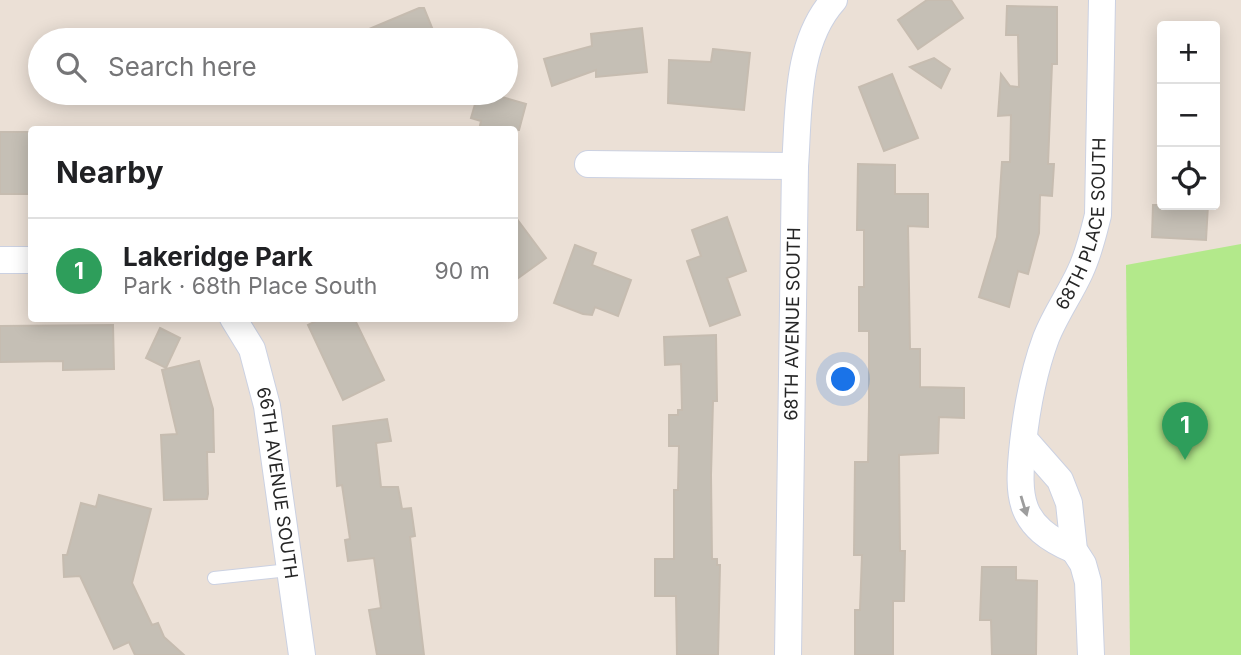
<!DOCTYPE html>
<meta charset="utf-8">
<style>
:root{--surface:#fff;--page:#f6f6f6;--text:#202124;--muted:#757577;--line:#e0e0e0;--accent:#2563eb}
body{margin:0;font-family:Inter,sans-serif;background:var(--page);color:var(--text)}
.controls{position:absolute;right:21px;top:21px;display:grid;overflow:hidden;border-radius:7px;box-shadow:0 4px 18px #0003}
.controls button{width:63px;height:63px;display:grid;place-items:center;padding:0;border:0;border-bottom:2px solid var(--line);background:var(--surface);color:var(--text);font:35px sans-serif}
.you{position:absolute;left:844px;top:380px;width:24px;height:24px;margin:-18px;border:5px solid #fff;border-radius:50%;background:#1a73e8;box-shadow:0 0 0 10px #1a73e833}
.badge{display:grid;place-items:center;width:46px;height:46px;border-radius:50%;background:var(--accent);color:#fff;font-size:23px;font-weight:700}
.pin{position:absolute;translate:-50% -58px;filter:drop-shadow(0 2px 4px #0008)}
.pin::after{content:'';position:absolute;top:37px;width:24px;height:21px;background:inherit;clip-path:polygon(0 0,100% 0,50% 100%)}
.list{margin:0;padding:0;list-style:none}
h2{display:flex;justify-content:space-between;align-items:center;height:91px;margin:0;padding:0 28px;font-size:30px}
h2 small{font-size:23px;font-weight:400;color:var(--muted)}
.list li{display:grid;grid-template-columns:46px 1fr auto;gap:21px;align-items:center;box-sizing:border-box;height:105px;padding:0 28px;border-top:2px solid var(--line)}
.list b{display:block;font-size:26px;white-space:nowrap}
.list p{margin:0;font-size:23px;white-space:nowrap;color:var(--muted)}
.list em{font-size:23px;font-style:normal;color:var(--muted)}
.icon{flex:none;width:38px;height:38px;fill:none;stroke:currentColor;stroke-width:2;stroke-linecap:round;stroke-linejoin:round}
.map{position:relative;flex:none;width:1241px;height:655px;overflow:hidden}
.search{position:absolute;background:var(--surface);box-shadow:0 4px 18px #0003;left:28px;top:28px;width:490px;height:77px;display:flex;align-items:center;gap:18px;box-sizing:border-box;padding:0 24px;border-radius:38px;color:var(--muted);font-size:26px}
.panel{position:absolute;background:var(--surface);box-shadow:0 4px 18px #0003;left:28px;top:126px;width:490px;height:196px;border-radius:7px}
.map>svg:first-child{display:block}
</style>
<div class="map">
<svg width="1241" height="655" viewBox="0 0 1241 655">
<rect width="100%" height="100%" fill="#ebe0d6"/>
<path fill="#b3e98b" d="M 1241,244 L 1241,655 L 1130,655 L 1126,265 Z"/>
<path fill="#c5bfb5" stroke="#c6bcb0" stroke-width="2" d="M 927,0 L 951,0 L 963,18 L 918,49 L 898,20 Z
M 1007,6 L 1057,7 L 1057,64 L 1052,64 L 1048,164 L 1054,164 L 1052,196 L 1040,195 L 1039,233 L 1028,274 L 1018,271 L 1009,307 L 979,297 L 997,237 L 1002,162 L 1010,162 L 1011,115 L 998,116 L 1001,74 L 1010,86 L 1019,87 L 1018,35 L 1006,35 Z
M 419,8 L 424,8 L 437,40 L 343,40 Z
M 642,28 L 647,72 L 596,77 L 596,70 L 552,86 L 544,59 L 592,46 L 591,34 Z
M 713,49 L 750,53 L 744,110 L 668,103 L 669,60 L 711,62 Z
M 934,58 L 950,69 L 941,88 L 910,67 Z
M 892,74 L 918,138 L 884,151 L 859,87 Z
M 488,93 L 526,104 L 519,130 L 479,130 L 481,121 L 471,118 L 478,94 L 487,96 Z
M 0,132 L 32,132 L 32,194 L 0,194 Z
M 858,164 L 895,165 L 895,194 L 928,194 L 928,227 L 908,226 L 910,349 L 920,349 L 920,387 L 964,388 L 964,418 L 939,417 L 938,453 L 899,455 L 900,551 L 905,551 L 904,601 L 893,601 L 893,655 L 855,655 L 855,610 L 860,610 L 862,555 L 854,555 L 855,462 L 868,462 L 869,407 L 869,331 L 859,331 L 859,287 L 864,287 L 864,230 L 857,230 Z
M 1153,205 L 1208,205 L 1206,240 L 1152,237 Z
M 514,215 L 546,258 L 514,281 Z
M 727,217 L 746,271 L 727,278 L 740,315 L 710,326 L 687,261 L 701,256 L 692,230 Z
M 575,245 L 596,253 L 592,265 L 631,280 L 618,316 L 595,307 L 592,315 L 583,314 L 554,303 Z
M 322,318 L 354,318 L 384,380 L 343,400 L 308,325 Z
M 113,325 L 114,369 L 63,370 L 63,361 L 0,362 L 0,326 Z
M 160,328 L 180,338 L 166,368 L 146,358 Z
M 716,335 L 717,401 L 713,401 L 711,475 L 712,559 L 717,559 L 717,565 L 720,565 L 718,655 L 677,655 L 676,596 L 655,596 L 655,559 L 674,559 L 674,490 L 678,490 L 679,446 L 669,446 L 669,415 L 678,415 L 678,410 L 682,410 L 681,364 L 665,365 L 664,337 Z
M 199,361 L 213,409 L 214,452 L 207,452 L 208,494 L 207,499 L 164,500 L 161,435 L 177,434 L 162,370 Z
M 387,419 L 391,441 L 376,443 L 381,487 L 398,487 L 402,509 L 411,508 L 415,536 L 410,537 L 424,655 L 377,655 L 369,610 L 381,608 L 374,558 L 348,561 L 345,540 L 350,539 L 342,485 L 337,486 L 333,426 Z
M 99,495 L 151,509 L 132,583 L 152,625 L 158,623 L 164,637 L 184,655 L 135,655 L 129,642 L 114,649 L 80,576 L 64,577 L 63,555 L 67,555 L 81,503 L 96,507 Z
M 982,567 L 1016,567 L 1016,580 L 1037,581 L 1036,655 L 992,655 L 991,620 L 980,620 Z"/>
<g fill="none" stroke-linecap="round" stroke-linejoin="round">
<g stroke="#cbd1e2" stroke-width="14">
<path id="lane" d="M 214,578 L 289,570"/>
</g>
<g stroke="#cbd1e2" stroke-width="28">
<g id="street">
<path d="M 588,164 L 795,166"/>
<path d="M 0,260 L 32,260"/>
<path id="s1" d="M 233,318 L 252,349 L 267,406 L 302,655"/>
<path d="M 1024,439 L 1060,480 L 1069,503 L 1074,550 L 1083,564 L 1088,582 L 1091,655"/>
<path id="s2" d="M 1074,550 C 1018,526 1017,499 1023,443 C 1027,407 1033,373 1046,338 C 1055,315 1070,294 1080,272 C 1089,253 1093,235 1098,215 L 1102,0"/>
<path id="s3" d="M 788,655 L 795,166 C 799,112 795,43 834,0"/>
</g>
</g>
<use href="#lane" stroke="#fff" stroke-width="12"/>
<use href="#street" stroke="#fff" stroke-width="26"/>
</g>
<defs><path id="oneway-solid" d="M-6-.8H1V-3.2L6.5 0L1 3.2V.8H-6Z" transform="scale(1.75)"/></defs>
<use fill="#9d9d9d" href="#oneway-solid" transform="translate(1024 506) rotate(73)"/>
<g text-anchor="middle" stroke-width="5" stroke-linejoin="round" paint-order="stroke">
<g font-size="18" fill="#262626" stroke="#fff">
<text dy="6" stroke="none"><textPath href="#s2" startOffset="362">68TH PLACE SOUTH</textPath></text>
<text dy="6" stroke="none"><textPath href="#s3" startOffset="331">68TH AVENUE SOUTH</textPath></text>
<text dy="6" stroke="none"><textPath href="#s1" startOffset="173">66TH AVENUE SOUTH</textPath></text>
</g>
</g>
</svg>
<div class="controls">
<button>+</button>
<button>−</button>
<button><svg class="icon" aria-label="locate" viewBox="0 0 24 24"><circle cx="12" cy="12" r="6"/><path d="M12 2v4M12 18v4M2 12h4M18 12h4"/></svg></button>
</div>
<div class="you"></div>
<div class="pin badge" style="left:1185px;top:460px;background:#2e9e5b">1</div>
<div class="search"><svg class="icon" aria-label="search" viewBox="0 0 24 24"><circle cx="10" cy="10" r="6"/><path d="M15 15l6 6"/></svg>Search here</div>
<section class="panel">
<h2>Nearby<small></small></h2>
<ul class="list">
<li><span class="badge" style="background:#2e9e5b">1</span><div><b>Lakeridge Park</b><p>Park · 68th Place South</p></div><em>90 m</em></li>
</ul>
</section>
</div>
